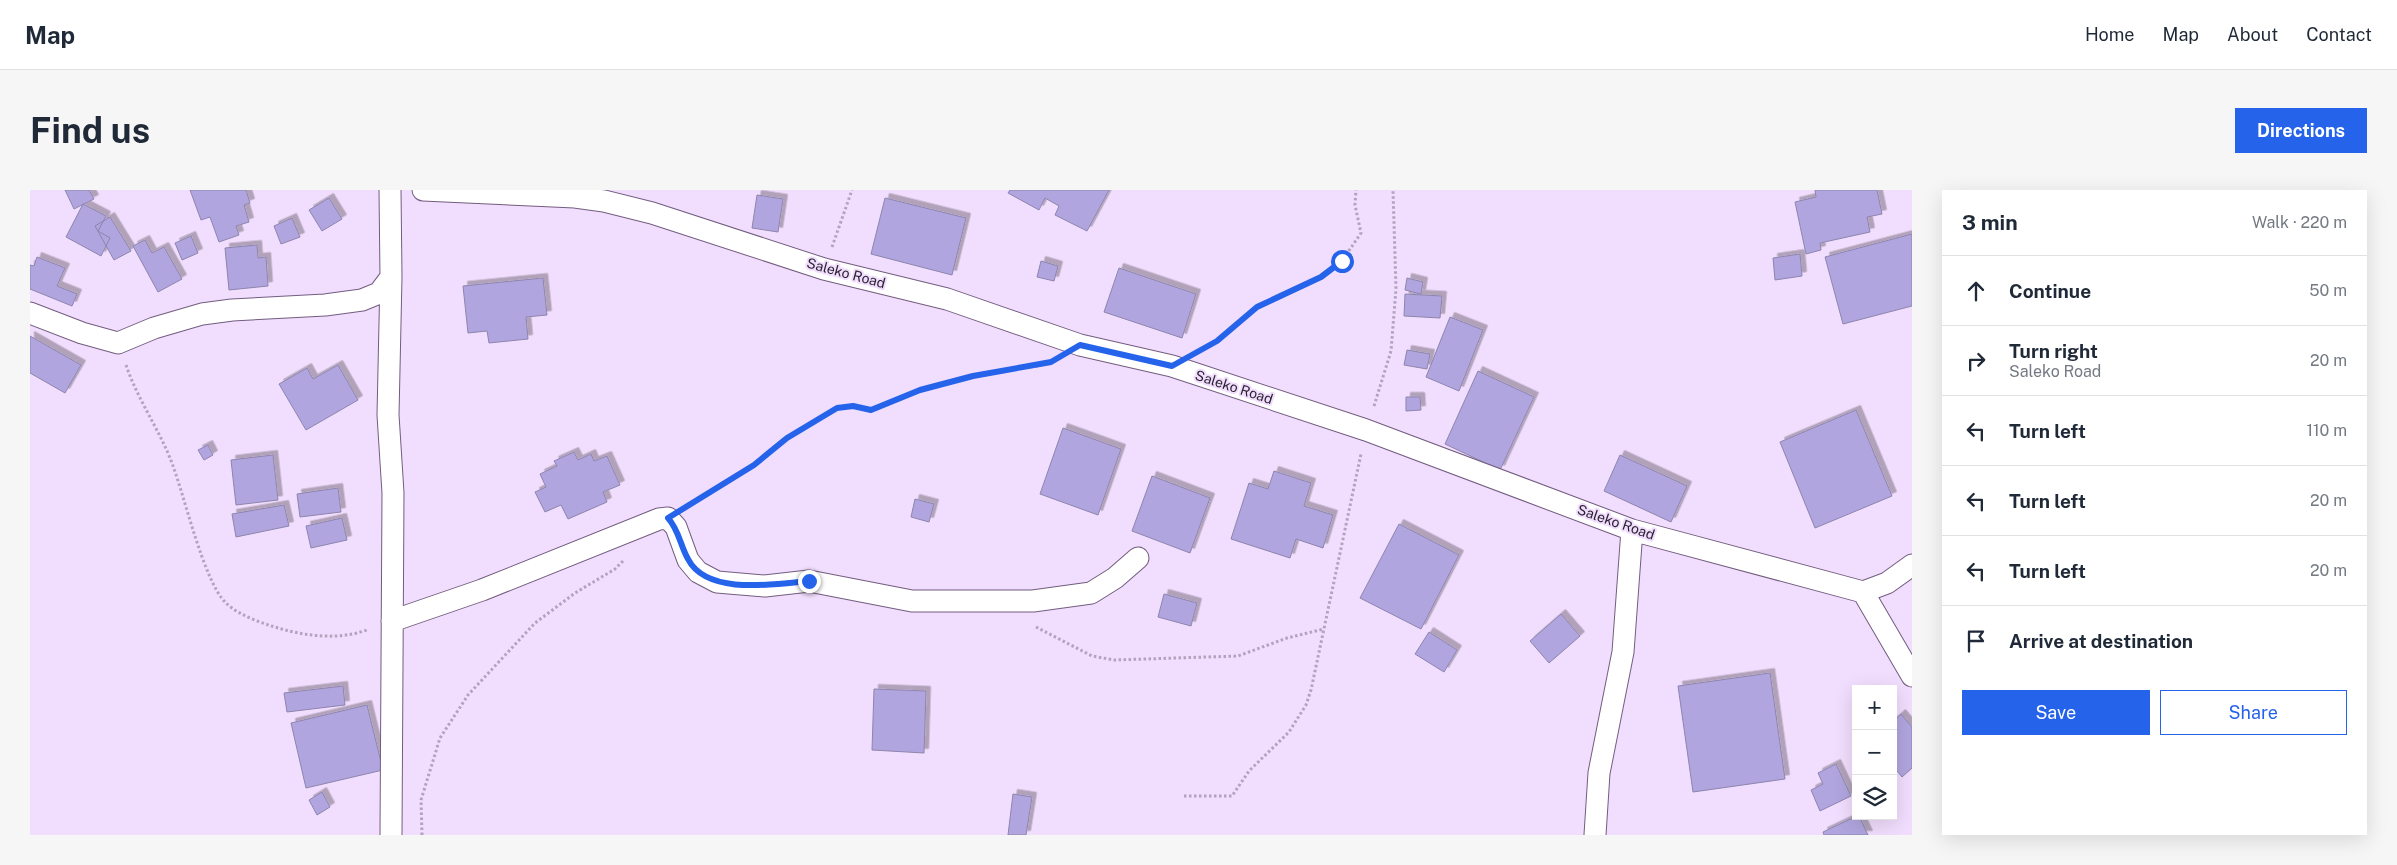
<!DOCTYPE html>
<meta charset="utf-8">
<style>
:root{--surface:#fff;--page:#f6f6f7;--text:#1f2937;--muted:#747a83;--line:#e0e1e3;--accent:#2563eb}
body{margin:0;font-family:"Public Sans",sans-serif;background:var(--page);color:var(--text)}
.controls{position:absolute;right:15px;bottom:15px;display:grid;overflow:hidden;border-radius:0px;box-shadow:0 5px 20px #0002}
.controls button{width:45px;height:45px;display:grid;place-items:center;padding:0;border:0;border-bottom:1px solid var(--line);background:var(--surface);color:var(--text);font:25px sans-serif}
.stop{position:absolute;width:15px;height:15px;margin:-11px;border:4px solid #2563eb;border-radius:50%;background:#fff}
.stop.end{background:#2563eb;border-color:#fff;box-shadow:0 1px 5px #0008}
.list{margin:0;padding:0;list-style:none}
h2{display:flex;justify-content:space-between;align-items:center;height:65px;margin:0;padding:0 20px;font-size:21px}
h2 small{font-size:16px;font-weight:400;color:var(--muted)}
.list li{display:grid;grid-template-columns:32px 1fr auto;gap:15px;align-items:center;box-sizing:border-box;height:70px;padding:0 20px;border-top:1px solid var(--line)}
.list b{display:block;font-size:19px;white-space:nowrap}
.list p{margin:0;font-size:16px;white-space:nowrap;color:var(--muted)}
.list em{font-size:16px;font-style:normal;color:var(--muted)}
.actions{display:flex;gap:10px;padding:15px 20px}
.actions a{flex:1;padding:11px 0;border:1px solid var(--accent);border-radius:0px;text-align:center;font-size:18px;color:var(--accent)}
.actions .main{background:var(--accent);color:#fff}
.icon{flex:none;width:28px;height:28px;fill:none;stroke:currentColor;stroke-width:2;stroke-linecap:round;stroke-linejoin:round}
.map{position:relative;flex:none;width:1882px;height:645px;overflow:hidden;border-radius:0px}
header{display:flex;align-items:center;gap:30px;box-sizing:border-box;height:70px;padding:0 25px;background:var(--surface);border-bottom:1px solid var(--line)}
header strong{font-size:24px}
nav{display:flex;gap:28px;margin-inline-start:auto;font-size:18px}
.intro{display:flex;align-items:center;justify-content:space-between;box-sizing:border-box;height:120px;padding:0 30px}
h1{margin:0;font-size:35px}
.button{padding:12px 22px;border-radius:0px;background:var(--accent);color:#fff;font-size:18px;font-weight:700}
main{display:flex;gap:30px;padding:0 30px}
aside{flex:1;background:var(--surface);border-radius:0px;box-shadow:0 5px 20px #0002}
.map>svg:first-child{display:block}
</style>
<header>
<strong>Map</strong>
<nav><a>Home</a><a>Map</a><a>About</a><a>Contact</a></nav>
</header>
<div class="intro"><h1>Find us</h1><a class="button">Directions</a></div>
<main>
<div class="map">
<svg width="1882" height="645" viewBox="0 0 1882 645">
<defs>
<filter id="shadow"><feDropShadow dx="4.5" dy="-4.5" stdDeviation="0" flood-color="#0004"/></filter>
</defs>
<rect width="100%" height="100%" fill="#f1ddfd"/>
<path fill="#b0a5de" stroke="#8d85ad" filter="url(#shadow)" d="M 35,0 L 59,0 L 64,9 L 44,19 Z
M 160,0 L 216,0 L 220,13 L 214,15 L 219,32 L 206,36 L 209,45 L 189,52 L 180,27 L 171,30 Z
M 980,0 L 1079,0 L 1057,41 L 1025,25 L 1029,16 L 1015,8 L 1009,20 L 978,3 Z
M 1785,0 L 1847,0 L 1852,24 L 1837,27 L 1840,42 L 1790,53 L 1791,60 L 1776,64 L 1765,12 L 1786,7 Z
M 727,5 L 753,9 L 748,42 L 722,38 Z
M 299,8 L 312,29 L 292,41 L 279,20 Z
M 855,8 L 936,28 L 922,85 L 841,64 Z
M 53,14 L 76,26 L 68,41 L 80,48 L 71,66 L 36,47 Z
M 80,27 L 101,61 L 84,70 L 65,36 Z
M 262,28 L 270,47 L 251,54 L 244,36 Z
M 1882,44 L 1882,116 L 1813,134 L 1795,67 Z
M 161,46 L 168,63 L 152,70 L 145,53 Z
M 115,50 L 122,63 L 134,57 L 152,89 L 128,102 L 103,56 Z
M 227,55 L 228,68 L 236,67 L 238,96 L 199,100 L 195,58 Z
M 1770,64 L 1772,86 L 1745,90 L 1743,68 Z
M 7,67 L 35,78 L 27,96 L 47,104 L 42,116 L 0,99 L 0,75 L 4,76 Z
M 1011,71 L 1028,76 L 1024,91 L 1007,87 Z
M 1089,78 L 1166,104 L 1152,148 L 1074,122 Z
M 513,88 L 517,125 L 496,127 L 498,149 L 459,153 L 457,141 L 438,143 L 433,96 Z
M 1377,88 L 1393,92 L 1391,104 L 1375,100 Z
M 1375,104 L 1412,106 L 1410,128 L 1374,126 Z
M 1420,127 L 1453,140 L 1429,201 L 1396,187 Z
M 0,146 L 51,175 L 35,203 L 0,183 Z
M 1377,160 L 1400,164 L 1397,179 L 1374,175 Z
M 308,175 L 328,210 L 276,240 L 249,194 L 277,178 L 283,189 Z
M 1448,181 L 1504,207 L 1470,280 L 1415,254 Z
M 1376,207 L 1390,207 L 1391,220 L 1376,221 Z
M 1826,220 L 1862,306 L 1785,338 L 1750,252 Z
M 1033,238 L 1091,259 L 1068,325 L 1010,304 Z
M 178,255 L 183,265 L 174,270 L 168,260 Z
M 544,262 L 548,270 L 561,264 L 564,271 L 577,266 L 590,295 L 573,302 L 577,312 L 538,329 L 531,315 L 515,322 L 505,302 L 516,297 L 510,284 L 527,276 L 524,271 Z
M 243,265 L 248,310 L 206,315 L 201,270 Z
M 1590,265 L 1657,296 L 1641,332 L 1574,301 Z
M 1244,281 L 1281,293 L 1274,316 L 1303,325 L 1293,358 L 1266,349 L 1260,368 L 1201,349 L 1219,293 L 1238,299 Z
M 1122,286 L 1180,308 L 1160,363 L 1102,341 Z
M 308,298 L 311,322 L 270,327 L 267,304 Z
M 885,309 L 904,314 L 899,332 L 881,327 Z
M 254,315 L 259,336 L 206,347 L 202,324 Z
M 312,328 L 317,350 L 281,358 L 276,336 Z
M 1369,334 L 1429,365 L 1391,439 L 1330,408 Z
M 1134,404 L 1167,413 L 1161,436 L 1128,427 Z
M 1531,424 L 1550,446 L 1519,473 L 1500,451 Z
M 1399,442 L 1427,460 L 1414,482 L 1385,464 Z
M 1740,483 L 1755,589 L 1663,602 L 1648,496 Z
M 313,496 L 315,515 L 257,522 L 254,503 Z
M 844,499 L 896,501 L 894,563 L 842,560 Z
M 337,515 L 353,580 L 276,598 L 261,533 Z
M 1871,524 L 1882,537 L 1882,578 L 1872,587 L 1863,576 L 1863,531 Z
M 1806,574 L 1821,606 L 1790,621 L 1781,600 L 1793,594 L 1788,583 Z
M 292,602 L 300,617 L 287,625 L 279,610 Z
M 983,604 L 1002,607 L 996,645 L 978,645 Z
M 1827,626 L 1829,626 L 1838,645 L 1794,645 L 1793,642 Z"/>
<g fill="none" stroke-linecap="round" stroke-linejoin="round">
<g stroke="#735d7f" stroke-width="23">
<path id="minor" d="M 360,0 L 361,87 L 358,225 L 363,303 L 361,645
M 393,0 L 545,7 L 574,11 L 622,23 L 794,79 L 917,109 L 1050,155 L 1142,176 L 1336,240 L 1602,340 L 1833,402 L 1857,393 L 1882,375
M 0,123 L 52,143 L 88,153 L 124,138 L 172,124 L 202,120 L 295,115 L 332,110 L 349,103 L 361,87
M 1833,402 L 1882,486
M 362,431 L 452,400 L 629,329 L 638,328 L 646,337 L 658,370 L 668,382 L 687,392 L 735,396 L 779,391 L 882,411 L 1003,411 L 1061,403 L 1085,388 L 1108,368
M 1565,645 L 1569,583 L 1593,462 L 1602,340"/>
</g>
<path stroke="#b3a2bd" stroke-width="3" stroke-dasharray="2.5 2.5" stroke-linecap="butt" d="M 802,57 L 822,0
M 1171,160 L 1187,151 L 1227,117 L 1291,87 L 1312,71 L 1331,43 L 1325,15 L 1326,0
M 96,175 C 107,208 127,236 140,268 C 154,302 173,391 196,413 C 210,427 240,436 259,441 C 285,447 311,449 337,440
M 1344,216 L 1361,161 L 1366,99 L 1363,0
M 657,316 L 724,275 L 757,248 L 807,218 L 823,216 L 841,220 L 890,200 L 943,186 L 984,178 L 1008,176 L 1023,171
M 1006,437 L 1062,466 L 1084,470 L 1208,466 L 1257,448 L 1294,439
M 1154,606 L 1202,606 L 1219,581 L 1259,542 L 1276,515 L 1281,500 L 1331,264
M 392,645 L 391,610 L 410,548 L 438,505 L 505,433 L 545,403 L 585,379 L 593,371"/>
<use href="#minor" stroke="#fff" stroke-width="21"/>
</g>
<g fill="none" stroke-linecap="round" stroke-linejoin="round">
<path stroke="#2563eb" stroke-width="6" d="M 779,391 C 745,394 677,406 658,369 C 650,355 649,340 638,328 L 724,275 L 757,248 L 807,218 L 823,216 L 841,220 L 890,200 L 943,186 L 1021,172 L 1050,155 L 1142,176 L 1187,151 L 1227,117 L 1291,87 L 1312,71"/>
</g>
<g text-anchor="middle" stroke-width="4" stroke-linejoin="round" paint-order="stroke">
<g font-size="14" fill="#291f2e" stroke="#f1ddfd">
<text transform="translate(816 83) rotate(15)" y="5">Saleko Road</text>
<text transform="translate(1204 197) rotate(18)" y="5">Saleko Road</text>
<text transform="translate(1586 332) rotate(19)" y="5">Saleko Road</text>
</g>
</g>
</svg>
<div class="controls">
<button>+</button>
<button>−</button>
<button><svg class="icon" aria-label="layers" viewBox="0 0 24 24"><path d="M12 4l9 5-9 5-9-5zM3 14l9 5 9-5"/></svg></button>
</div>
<div class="stop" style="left:1312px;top:71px"></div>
<div class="stop end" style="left:779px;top:391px"></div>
</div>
<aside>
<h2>3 min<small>Walk · 220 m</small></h2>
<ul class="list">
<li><svg class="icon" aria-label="ahead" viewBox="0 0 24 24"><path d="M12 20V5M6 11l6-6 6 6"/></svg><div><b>Continue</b></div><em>50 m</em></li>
<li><svg class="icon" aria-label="right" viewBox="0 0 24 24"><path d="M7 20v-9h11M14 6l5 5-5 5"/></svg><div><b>Turn right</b><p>Saleko Road</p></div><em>20 m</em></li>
<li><svg class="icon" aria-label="left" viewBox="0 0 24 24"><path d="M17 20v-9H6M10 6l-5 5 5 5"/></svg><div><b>Turn left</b></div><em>110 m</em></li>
<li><svg class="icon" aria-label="left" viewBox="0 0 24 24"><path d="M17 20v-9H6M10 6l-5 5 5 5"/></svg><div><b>Turn left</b></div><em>20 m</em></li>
<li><svg class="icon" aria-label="left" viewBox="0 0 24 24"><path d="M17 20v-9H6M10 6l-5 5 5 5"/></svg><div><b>Turn left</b></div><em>20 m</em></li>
<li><svg class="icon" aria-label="arrive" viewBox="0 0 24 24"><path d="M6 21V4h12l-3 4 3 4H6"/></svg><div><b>Arrive at destination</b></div></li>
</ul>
<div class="actions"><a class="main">Save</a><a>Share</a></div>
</aside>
</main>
